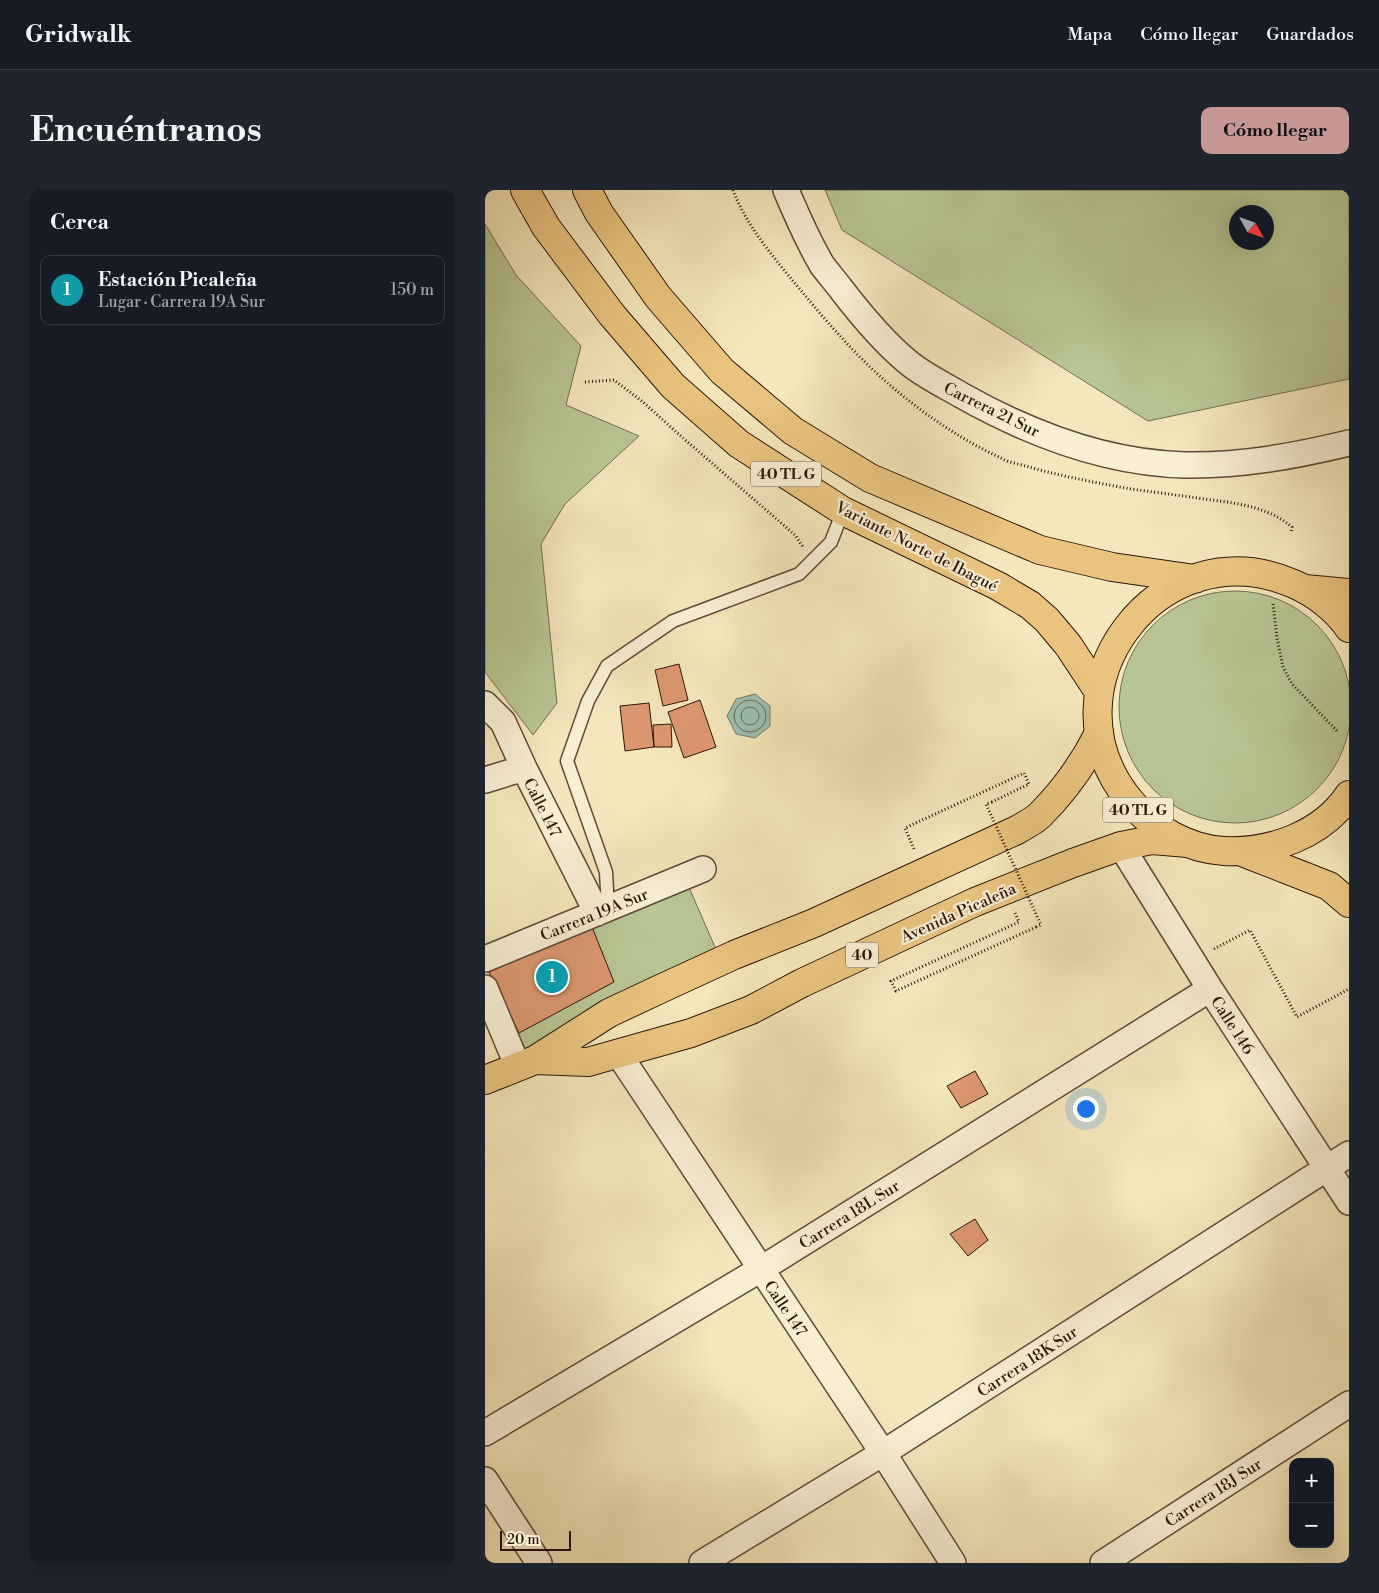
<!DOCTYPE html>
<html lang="es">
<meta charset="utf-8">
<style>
:root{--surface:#171b24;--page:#20242c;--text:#f1f3f6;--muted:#9ea1a6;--line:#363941;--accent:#c59692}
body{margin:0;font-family:"Libre Bodoni",serif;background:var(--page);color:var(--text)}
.controls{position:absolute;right:15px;bottom:15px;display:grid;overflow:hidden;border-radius:10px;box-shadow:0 5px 20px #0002}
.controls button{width:45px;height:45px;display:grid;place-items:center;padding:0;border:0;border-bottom:1px solid var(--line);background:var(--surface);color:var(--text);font:25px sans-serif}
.compass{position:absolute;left:744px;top:15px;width:45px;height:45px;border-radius:50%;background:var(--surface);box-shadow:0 5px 20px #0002;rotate:130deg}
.scale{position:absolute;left:15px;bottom:12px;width:71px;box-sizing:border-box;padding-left:5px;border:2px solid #2c160c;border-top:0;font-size:14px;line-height:18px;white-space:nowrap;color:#2c160c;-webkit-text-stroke:4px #f8efd3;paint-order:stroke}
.you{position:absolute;left:600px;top:918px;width:18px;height:18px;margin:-12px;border:4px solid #fff;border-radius:50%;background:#1a73e8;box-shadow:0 0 0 8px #1a73e833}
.badge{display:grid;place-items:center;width:32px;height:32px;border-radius:50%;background:var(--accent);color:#fff;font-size:16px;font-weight:700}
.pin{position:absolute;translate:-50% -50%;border:2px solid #fff;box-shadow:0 1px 5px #0006}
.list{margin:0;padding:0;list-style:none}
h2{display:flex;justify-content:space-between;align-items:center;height:65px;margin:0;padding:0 20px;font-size:21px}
h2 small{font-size:16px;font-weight:400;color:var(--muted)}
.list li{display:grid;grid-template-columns:32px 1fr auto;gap:15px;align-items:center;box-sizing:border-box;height:70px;margin:0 10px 10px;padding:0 10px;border:1px solid var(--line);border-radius:10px}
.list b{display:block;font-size:19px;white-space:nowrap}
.list p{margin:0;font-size:16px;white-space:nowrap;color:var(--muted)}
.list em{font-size:16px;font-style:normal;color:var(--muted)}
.map{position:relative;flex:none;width:864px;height:1373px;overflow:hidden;border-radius:10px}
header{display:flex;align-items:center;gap:30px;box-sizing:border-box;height:70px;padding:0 25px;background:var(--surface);border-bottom:1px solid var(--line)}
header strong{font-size:24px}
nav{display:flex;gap:28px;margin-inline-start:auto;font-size:18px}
.intro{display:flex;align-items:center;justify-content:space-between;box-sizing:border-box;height:120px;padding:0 30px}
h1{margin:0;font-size:35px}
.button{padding:12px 22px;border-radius:10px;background:var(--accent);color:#111;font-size:18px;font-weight:700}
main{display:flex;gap:30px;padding:0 30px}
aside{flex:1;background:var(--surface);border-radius:10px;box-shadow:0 5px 20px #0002}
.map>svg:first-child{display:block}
</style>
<header>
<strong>Gridwalk</strong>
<nav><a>Mapa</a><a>Cómo llegar</a><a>Guardados</a></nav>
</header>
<div class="intro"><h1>Encuéntranos</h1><a class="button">Cómo llegar</a></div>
<main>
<aside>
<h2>Cerca<small></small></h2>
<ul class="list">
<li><span class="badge" style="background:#0f9aa8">1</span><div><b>Estación Picaleña</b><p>Lugar · Carrera 19A Sur</p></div><em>150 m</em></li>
</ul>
</aside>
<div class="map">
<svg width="864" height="1373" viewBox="0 0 864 1373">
<rect width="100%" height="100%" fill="#f4e7bb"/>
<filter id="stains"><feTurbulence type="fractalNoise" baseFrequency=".004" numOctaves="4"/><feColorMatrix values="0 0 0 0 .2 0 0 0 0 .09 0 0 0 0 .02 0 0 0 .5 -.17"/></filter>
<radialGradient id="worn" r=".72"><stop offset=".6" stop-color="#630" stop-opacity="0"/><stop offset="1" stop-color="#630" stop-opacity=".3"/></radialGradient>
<path fill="#b8c693" stroke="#726e50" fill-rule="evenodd" d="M 340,0 L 864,0 L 864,189 L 663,231 L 357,40 ZM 782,22 L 782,52 L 752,52 L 752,22 Z
M 0,34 L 31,85 L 96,156 L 81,215 L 154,246 L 80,314 L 56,354 L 72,513 L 48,545 L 0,482 Z
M634 517a116 116 0 1 1 232 0a116 116 0 1 1-232 0Z
M 203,695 L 233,764 L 40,861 L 4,782 Z"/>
<path fill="#9cc0b0" stroke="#6f7c6e" d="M 270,504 L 285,516 L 285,536 L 270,548 L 251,544 L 242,526 L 251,509 Z"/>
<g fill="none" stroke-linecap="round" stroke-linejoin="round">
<path stroke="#646b5e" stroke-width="1" d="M249 526a16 16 0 1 1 32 0a16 16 0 1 1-32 0Z
M256 526a9 9 0 1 1 18 0a9 9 0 1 1-18 0Z"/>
</g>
<path fill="#dc976f" stroke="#2c160c" d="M 194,474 L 203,510 L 178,516 L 170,480 Z
M 215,510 L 231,557 L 199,568 L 183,522 Z
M 164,513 L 169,557 L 140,561 L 135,516 Z
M 186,534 L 187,557 L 169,557 L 168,535 Z
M 107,737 L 129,792 L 34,843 L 4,782 Z
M 490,881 L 503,904 L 476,918 L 462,896 Z
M 490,1029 L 503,1050 L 483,1066 L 465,1044 Z"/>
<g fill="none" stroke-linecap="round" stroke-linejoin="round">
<g stroke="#5e4a38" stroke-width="15">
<path id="service" d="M 123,719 L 121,682 L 82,571 L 103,511 L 122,476 L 188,431 L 314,384 L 346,352 L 358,321"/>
</g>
<g stroke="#5e4a38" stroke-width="28">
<path id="minor" d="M 301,0 C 312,26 323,51 337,75 C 343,83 350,91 356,99 C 376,125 398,152 424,173 C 440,186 459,195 476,205 C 545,244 620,273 700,275 C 756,276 810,266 864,253
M 0,514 L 18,532 L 39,578 L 112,723
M 0,590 L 39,578
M 636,656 L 725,799 L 864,1012
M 0,769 L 218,679
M 0,798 L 33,877
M 133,863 L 398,1263 L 468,1373
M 0,1243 L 276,1079 L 725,799
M 0,1290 L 54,1373
M 217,1373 L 398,1263 L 864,964
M 618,1373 L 864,1214"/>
</g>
<g stroke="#2c160c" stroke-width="30">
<path id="primary" d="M 820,399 L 864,403
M 50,870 L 103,872 L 206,843 L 266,820 L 317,793 L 490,712 L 588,673 L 636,656 L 667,650 L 703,653
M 0,890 L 50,870 L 124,823 L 173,800 L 249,765 L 329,733 L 532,640 C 540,635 549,631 555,625 C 579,601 599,573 614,543"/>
</g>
<g stroke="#2c160c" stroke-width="30">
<path id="trunk" d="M 40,0 L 61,37 L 127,125 L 188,196 L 254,254 L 358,321 L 513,396 L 545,415 L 562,430 L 583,455 L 614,502
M 102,0 L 114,23 L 173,107 L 237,181 L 308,241 L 385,288 L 555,360 L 627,377 L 710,389
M 864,438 C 851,419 830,403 809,394 C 675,335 552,498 645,611 C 668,639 703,659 739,661 C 786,663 837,645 864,605
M 757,662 L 844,696 L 864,713"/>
</g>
<path stroke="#2c160c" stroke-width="3" stroke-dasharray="1 2.5" stroke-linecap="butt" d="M 248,0 C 260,33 286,64 308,91 C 324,110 340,130 357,148 C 400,196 457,241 516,268 C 524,273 535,274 544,277 C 576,286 608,292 640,298 C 666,302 693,305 719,309 C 750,313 782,316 807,337 L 806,342
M 100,192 L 129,190 L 158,212 L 198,248 L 310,345 L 318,357
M 788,414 L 792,448 L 798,477 L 807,494 L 853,542
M 429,659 L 420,638 L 539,583 L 544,594 L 507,612
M 530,723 L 534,732 L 406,791 L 411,801 L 551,737
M 729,759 L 765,740 L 812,827 L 864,799"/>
<use href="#service" stroke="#f8efd3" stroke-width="12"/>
<use href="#minor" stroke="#f8efd3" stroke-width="25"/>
<use href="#primary" stroke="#eac47e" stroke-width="28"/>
<use href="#trunk" stroke="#eac47e" stroke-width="28"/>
<path stroke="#2c160c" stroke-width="3" stroke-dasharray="1 2.5" stroke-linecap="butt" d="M 507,612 L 501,614 L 556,735 L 551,737"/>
</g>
<g text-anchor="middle" stroke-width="4.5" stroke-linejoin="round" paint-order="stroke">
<g fill="#f8efd3" stroke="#695748" stroke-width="1">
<rect x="266" y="271.5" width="70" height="25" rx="4"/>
<rect x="618" y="607.5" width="70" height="25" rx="4"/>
<rect x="361" y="752.5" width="32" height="25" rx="4"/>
</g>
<g font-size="15" font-weight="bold" fill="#2c160c">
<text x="301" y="289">40 TL G</text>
<text x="653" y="625">40 TL G</text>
<text x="377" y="770">40</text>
</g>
<g font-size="16" fill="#2c160c" stroke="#f8efd3">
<text transform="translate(507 219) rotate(26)" y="6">Carrera 21 Sur</text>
<text transform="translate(432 356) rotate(27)" y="6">Variante Norte de Ibagué</text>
<text transform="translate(58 617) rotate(63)" y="6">Calle 147</text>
<text transform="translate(473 722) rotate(-24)" y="6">Avenida Picaleña</text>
<text transform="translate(109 724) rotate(-22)" y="6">Carrera 19A Sur</text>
<text transform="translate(748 835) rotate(57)" y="6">Calle 146</text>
<text transform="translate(364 1024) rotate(-32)" y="6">Carrera 18L Sur</text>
<text transform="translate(301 1118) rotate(56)" y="6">Calle 147</text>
<text transform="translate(542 1171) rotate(-33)" y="6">Carrera 18K Sur</text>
<text transform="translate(728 1302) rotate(-33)" y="6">Carrera 18J Sur</text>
</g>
</g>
<rect width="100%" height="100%" filter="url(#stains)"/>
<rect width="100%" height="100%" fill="url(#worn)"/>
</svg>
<div class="controls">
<button>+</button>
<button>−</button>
</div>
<svg class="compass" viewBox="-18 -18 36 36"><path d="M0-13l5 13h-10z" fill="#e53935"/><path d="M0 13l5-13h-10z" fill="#9ea1a6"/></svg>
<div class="scale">20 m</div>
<div class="you"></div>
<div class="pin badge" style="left:67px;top:787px;background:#0f9aa8">1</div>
</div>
</main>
